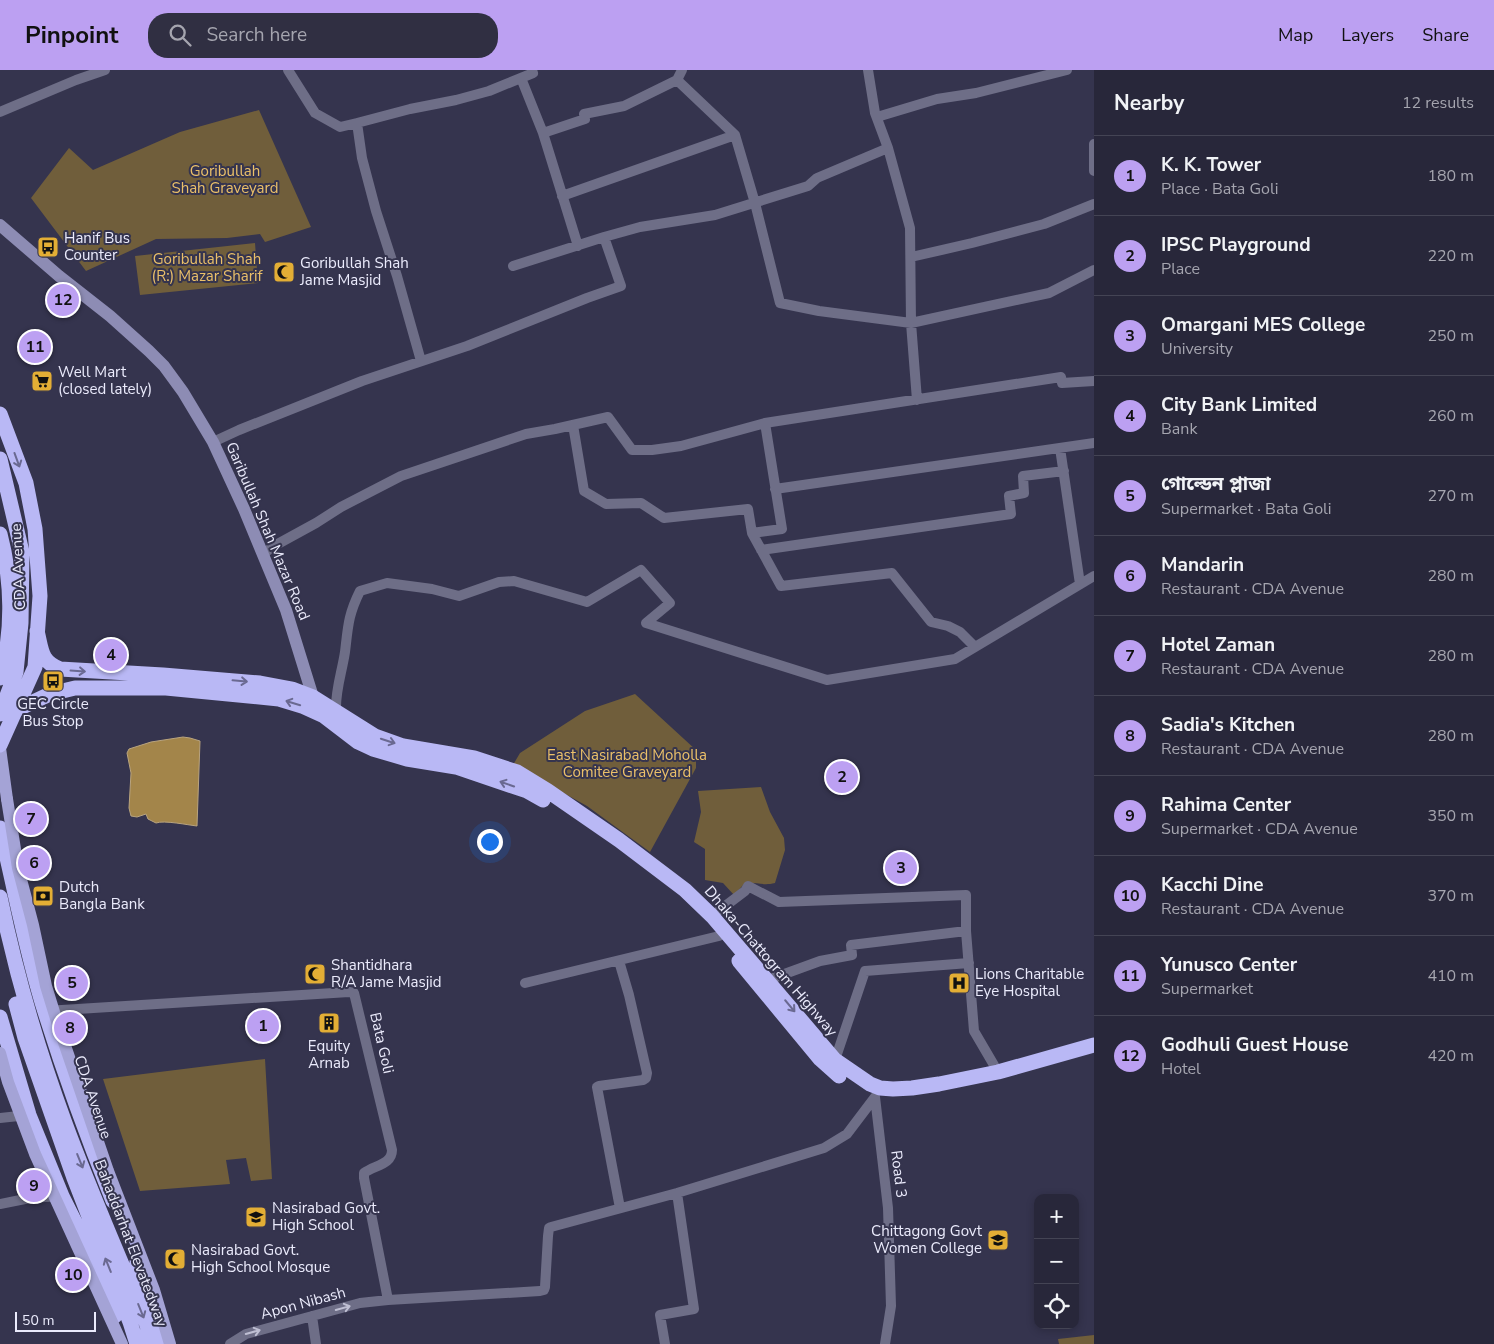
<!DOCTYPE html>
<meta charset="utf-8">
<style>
:root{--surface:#28273a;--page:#302f42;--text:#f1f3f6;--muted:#a5a5af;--line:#444454;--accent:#bca0f2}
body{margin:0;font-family:"Nunito Sans","Noto Sans Bengali",sans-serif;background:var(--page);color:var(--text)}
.controls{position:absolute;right:15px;bottom:15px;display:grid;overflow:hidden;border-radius:10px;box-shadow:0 2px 8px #0003}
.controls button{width:45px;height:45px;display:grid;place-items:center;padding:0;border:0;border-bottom:1px solid var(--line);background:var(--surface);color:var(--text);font:25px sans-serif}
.scale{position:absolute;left:15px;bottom:12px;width:81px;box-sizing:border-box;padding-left:5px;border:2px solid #ebebfc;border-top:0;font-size:14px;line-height:18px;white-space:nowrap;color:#ebebfc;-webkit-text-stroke:4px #35344e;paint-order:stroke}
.you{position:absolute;left:489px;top:771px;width:18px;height:18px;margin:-12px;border:4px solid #fff;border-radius:50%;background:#1a73e8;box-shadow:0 0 0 8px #1a73e833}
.badge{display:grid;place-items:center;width:32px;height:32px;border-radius:50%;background:var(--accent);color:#111;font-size:16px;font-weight:700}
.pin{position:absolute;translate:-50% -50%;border:2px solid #fff;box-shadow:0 1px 5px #0006}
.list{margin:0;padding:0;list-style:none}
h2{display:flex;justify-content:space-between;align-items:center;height:65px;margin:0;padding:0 20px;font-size:21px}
h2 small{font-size:16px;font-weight:400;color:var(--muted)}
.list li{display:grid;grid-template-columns:32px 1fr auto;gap:15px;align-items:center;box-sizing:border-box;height:80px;padding:0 20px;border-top:1px solid var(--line)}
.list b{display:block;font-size:19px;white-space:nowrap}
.list p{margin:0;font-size:16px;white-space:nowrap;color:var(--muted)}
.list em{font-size:16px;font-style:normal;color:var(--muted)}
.icon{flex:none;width:28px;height:28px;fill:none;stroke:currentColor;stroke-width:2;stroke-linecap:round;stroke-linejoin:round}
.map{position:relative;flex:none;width:1094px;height:1274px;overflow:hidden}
header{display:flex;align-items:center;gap:30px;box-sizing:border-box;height:70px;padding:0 25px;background:var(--accent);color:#111}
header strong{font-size:24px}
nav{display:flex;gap:28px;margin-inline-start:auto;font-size:18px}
.search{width:350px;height:45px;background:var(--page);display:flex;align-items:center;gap:12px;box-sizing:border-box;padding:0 18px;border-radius:20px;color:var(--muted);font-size:19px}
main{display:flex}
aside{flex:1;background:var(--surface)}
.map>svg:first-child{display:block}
</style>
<header>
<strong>Pinpoint</strong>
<div class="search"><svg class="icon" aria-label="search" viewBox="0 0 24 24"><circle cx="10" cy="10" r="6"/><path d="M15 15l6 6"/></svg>Search here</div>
<nav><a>Map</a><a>Layers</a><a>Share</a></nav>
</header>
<main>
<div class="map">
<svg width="1094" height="1274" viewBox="0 0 1094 1274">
<rect width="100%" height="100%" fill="#35344e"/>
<path fill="#705e3b" d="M 259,40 L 311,157 L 265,172 L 260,164 L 227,168 L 156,169 L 86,201 L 31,128 L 69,78 L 93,100 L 180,62 Z
M 255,173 L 258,213 L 140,225 L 135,186 Z
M 635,624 L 696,680 L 696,698 L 650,782 L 587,736 L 513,695 L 520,683 L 585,641 Z
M 761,717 L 770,742 L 784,768 L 785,780 L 775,813 C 763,816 757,812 745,813 L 734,825 L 723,813 L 705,810 L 705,779 L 694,772 L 701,742 L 698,721 Z
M 265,989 L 272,1109 L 251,1111 L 246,1088 L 226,1090 L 230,1114 L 140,1121 L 103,1009 Z
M 1094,1265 L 1094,1274 L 1059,1274 L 1058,1269 Z"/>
<path fill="#a3854a" stroke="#b9a47f" d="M 183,667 L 190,668 L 200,671 L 197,756 C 188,755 164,750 156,753 L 148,749 L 146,744 L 137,747 L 131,746 L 129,738 L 131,703 L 127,683 L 129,679 L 151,672 Z"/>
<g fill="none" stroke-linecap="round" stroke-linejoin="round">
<path stroke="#6e6e87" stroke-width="10" d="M 288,0 L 315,43 L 340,57 L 357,53
M 521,8 L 543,63 L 578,176
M 677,10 L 682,0
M 0,42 L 76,10 L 105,0
M 877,47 L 937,29 L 976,23 L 1067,0
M 543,63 L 585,49 L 584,44 L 624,36 L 677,10 L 735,65
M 1094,74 L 1094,101
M 888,78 L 910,158 L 911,253 L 917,330
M 562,126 L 735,65 L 755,133 L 780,233 L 819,241 L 911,253 L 1049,223 L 1094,200
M 911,187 L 972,173 L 1044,154 L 1094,134
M 513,196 L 604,167
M 421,291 L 397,206 L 376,141 L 362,88 L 357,53 L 410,39 L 456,30 L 489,21 L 533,3 L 532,0
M 573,355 L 584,421 L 606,434 L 641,433 L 664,448 L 748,439 L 752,463 L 782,459 L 765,353
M 213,372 L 239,360 L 362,311 L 467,276 L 587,228 L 621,216 L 604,167 L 640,157 L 715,145 L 808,116 L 817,108 L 888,78 L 875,43 L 868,0
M 1060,378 L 1080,514
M 775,419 L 1094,373
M 752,463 L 781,516 L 892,503 L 931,552 L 948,556 L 960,562 L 975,577
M 761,480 L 1011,444 L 1009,426 L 1024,423 L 1023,406 L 1064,401
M 263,484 L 274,476 L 316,453 L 341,437 L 401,406 L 526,364 L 555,359 L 608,347 L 632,380 L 652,380 L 681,376 L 765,353 L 1061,307 L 1062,313 L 1094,311
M 336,641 C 335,621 342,602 345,582 C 348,557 348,545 360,521 L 387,513 L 432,519 L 459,526 L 499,512 L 514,511 L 587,532 L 641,500 L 670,533 L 646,553 L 827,610 L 955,589 L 1094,506
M 712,846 L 745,821 L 748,816 L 779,832 L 966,825 L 966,861 L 974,961 L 998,1002
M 619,891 L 629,925 L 647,1003 L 646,1008 L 643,1010 L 599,1016 L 597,1017 L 620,1138
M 768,910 L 820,891 L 852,885 L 851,875 L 966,861
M 525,913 L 719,866 L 724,860
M 46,941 L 349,922 L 354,923 L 392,1080 C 392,1095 374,1095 364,1103 L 364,1108 L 388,1230
M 835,990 L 865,901 L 969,893
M 875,1027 L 888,1138 L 891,1236 L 885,1274
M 0,1048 L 28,1045
M 0,1134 L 30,1128 L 61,1126
M 312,1246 L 316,1274
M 230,1274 L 246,1264 L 360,1233 L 388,1230 L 540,1221 L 544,1220 L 545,1217 L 548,1166 L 549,1158 L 551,1157 L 677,1123 L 824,1078 L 847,1064 L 875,1027
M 665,1274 L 660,1245 L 694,1239 L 677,1123"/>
<path stroke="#8d8cb4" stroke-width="12" d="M 0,155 L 59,206 L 110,246 L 149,281 L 164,296 L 183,322 L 213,372 L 244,439 L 286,540 L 313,627"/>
<path stroke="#a4a3d6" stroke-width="12" d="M 0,678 L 7,729"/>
<path stroke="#b9b8f5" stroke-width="15" d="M 0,344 L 26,413 L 35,459 L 40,526 L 35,597 L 0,675
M 0,389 L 22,482 L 21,553 L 16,602 L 0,644
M 0,464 C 12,510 14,561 0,608
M 37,561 C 42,580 40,591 60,599 L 163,605 L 260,613 L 292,619 L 313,627 L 375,666 L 403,676 L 474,688 L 517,702 L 548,721 L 619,770 L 685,820 L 712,846 L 835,990 L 870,1014 L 880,1018 L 893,1019 L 912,1018 L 939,1014 L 998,1002 L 1094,975
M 16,640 L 50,624 L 75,618 L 166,618 L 279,629 L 302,636 L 324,646 L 358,672 L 373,679 L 407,689 L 456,697 L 527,721 L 543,730
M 0,758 C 15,819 26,882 45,942 C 65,1006 88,1069 113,1131
M 0,827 C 16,904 38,980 65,1053 C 90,1121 120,1188 147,1255 L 151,1274
M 739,891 L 820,989 L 839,1006
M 16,934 L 25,968 L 74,1108 L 130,1252 L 137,1274
M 0,947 L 29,1045 L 62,1126 L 77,1156 L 115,1246
M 137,1192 L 159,1257 L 163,1274"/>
<path stroke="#a4a3d6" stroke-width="12" d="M 7,729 L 18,798 L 33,855 L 46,916 L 58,955 L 108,1101 L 154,1220 L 170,1274
M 0,983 L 8,1012 L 35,1084 L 122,1274"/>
</g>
<defs><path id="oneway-shaft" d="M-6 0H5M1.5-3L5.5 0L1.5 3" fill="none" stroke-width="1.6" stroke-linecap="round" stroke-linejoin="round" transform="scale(1.25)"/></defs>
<g stroke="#6a6991">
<use href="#oneway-shaft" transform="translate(17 390) rotate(70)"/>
<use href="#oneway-shaft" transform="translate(78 601) rotate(4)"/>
<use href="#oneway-shaft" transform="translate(240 611) rotate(5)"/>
<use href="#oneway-shaft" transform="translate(293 633) rotate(-163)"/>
<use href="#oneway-shaft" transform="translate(388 671) rotate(18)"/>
<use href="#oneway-shaft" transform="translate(507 714) rotate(-161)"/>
<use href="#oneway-shaft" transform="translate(790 936) rotate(50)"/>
<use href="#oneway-shaft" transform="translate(80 1091) rotate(68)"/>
<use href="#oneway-shaft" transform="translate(108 1195) rotate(-112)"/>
<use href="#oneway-shaft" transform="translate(141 1241) rotate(68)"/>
</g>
<g stroke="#bfbfd3">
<use href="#oneway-shaft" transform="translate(343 1238) rotate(-15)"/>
<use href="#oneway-shaft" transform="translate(253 1262) rotate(-16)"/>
</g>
<defs>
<g id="bus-square" transform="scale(1.125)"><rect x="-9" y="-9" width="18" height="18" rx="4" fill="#e3ae35" stroke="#35344e"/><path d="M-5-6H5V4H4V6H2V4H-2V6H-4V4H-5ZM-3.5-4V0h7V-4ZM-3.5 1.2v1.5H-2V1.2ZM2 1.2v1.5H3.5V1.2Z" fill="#111"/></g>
<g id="mosque-square" transform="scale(1.125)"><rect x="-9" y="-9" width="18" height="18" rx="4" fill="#e3ae35" stroke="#35344e"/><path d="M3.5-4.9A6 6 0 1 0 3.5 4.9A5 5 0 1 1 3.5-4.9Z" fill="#111"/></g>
<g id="supermarket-square" transform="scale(1.125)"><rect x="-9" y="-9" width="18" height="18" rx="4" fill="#e3ae35" stroke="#35344e"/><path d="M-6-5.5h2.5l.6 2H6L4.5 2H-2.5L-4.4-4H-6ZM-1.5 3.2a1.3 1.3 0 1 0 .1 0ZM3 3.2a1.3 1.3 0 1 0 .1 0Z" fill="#111"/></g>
<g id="bank-square" transform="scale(1.125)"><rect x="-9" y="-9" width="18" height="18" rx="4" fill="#e3ae35" stroke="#35344e"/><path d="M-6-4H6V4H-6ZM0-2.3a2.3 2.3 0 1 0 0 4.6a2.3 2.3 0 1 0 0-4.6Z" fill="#111"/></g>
<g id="hospital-square" transform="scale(1.125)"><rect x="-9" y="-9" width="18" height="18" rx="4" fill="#e3ae35" stroke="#35344e"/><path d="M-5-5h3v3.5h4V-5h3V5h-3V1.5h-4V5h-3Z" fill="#111"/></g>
<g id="building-square" transform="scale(1.125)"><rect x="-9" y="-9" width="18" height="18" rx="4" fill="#e3ae35" stroke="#35344e"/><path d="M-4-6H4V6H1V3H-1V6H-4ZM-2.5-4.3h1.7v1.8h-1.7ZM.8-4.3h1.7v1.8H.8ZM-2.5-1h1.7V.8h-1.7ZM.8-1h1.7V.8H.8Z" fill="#111"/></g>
<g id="school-square" transform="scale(1.125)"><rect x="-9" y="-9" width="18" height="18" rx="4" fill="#e3ae35" stroke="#35344e"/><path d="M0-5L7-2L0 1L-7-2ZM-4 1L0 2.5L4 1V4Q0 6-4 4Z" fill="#111"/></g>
<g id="university-square" transform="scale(1.125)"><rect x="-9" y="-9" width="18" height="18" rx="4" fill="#e3ae35" stroke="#35344e"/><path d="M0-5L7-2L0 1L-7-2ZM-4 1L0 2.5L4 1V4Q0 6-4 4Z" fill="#111"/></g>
</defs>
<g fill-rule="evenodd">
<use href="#bus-square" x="48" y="177"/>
<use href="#mosque-square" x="284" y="202"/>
<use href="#supermarket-square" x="42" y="311"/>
<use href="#bus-square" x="53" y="611"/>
<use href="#bank-square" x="43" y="826"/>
<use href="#mosque-square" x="315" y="904"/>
<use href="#hospital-square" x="959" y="913"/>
<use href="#building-square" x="329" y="953"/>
<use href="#school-square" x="256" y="1147"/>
<use href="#university-square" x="998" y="1170"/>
<use href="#mosque-square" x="175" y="1189"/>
</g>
<g text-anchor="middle" stroke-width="4" stroke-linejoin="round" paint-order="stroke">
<g font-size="15" fill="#ebc069" stroke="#35344e">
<text x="225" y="106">Goribullah<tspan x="225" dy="17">Shah Graveyard</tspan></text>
<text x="207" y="194">Goribullah Shah<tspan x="207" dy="17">(R:) Mazar Sharif</tspan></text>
<text x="627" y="690">East Nasirabad Moholla<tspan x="627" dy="17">Comitee Graveyard</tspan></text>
</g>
<g font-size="15" fill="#ebebfc" stroke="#35344e" text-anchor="start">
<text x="64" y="173">Hanif Bus<tspan x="64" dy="17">Counter</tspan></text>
<text x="300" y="198">Goribullah Shah<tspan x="300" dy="17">Jame Masjid</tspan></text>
<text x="58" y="307">Well Mart<tspan x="58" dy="17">(closed lately)</tspan></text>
<text x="53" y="639" text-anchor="middle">GEC Circle<tspan x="53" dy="17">Bus Stop</tspan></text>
<text x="59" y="822">Dutch<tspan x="59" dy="17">Bangla Bank</tspan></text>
<text x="331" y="900">Shantidhara<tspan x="331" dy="17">R/A Jame Masjid</tspan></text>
<text x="975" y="909">Lions Charitable<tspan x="975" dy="17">Eye Hospital</tspan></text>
<text x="329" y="981" text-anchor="middle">Equity<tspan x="329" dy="17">Arnab</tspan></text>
<text x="272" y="1143">Nasirabad Govt.<tspan x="272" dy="17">High School</tspan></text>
<text x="982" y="1166" text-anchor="end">Chittagong Govt<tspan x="982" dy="17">Women College</tspan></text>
<text x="191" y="1185">Nasirabad Govt.<tspan x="191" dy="17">High School Mosque</tspan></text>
</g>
<g font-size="15" fill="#ebebfc" stroke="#35344e">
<text transform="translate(268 461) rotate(67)" y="5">Garibullah Shah Mazar Road</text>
<text transform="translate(18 497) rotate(-93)" y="5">CDA Avenue</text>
<text transform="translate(771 891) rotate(49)" y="5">Dhaka-Chattogram Highway</text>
<text transform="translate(382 973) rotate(77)" y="5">Bata Goli</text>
<text transform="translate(93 1027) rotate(71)" y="5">CDA Avenue</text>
<text transform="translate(899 1104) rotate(83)" y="5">Road 3</text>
<text transform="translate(131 1173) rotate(69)" y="5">Bahaddarhat Elevatedway</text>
<text transform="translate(303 1233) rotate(-15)" y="5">Apon Nibash</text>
</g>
</g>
</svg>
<div class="controls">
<button>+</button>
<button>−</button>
<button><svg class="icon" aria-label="locate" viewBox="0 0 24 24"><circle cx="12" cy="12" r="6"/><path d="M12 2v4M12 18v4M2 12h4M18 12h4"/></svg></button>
</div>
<div class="scale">50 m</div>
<div class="you"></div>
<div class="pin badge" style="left:263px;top:956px">1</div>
<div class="pin badge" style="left:842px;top:707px">2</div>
<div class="pin badge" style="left:901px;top:798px">3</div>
<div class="pin badge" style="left:111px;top:585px">4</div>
<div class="pin badge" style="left:72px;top:913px">5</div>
<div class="pin badge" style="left:34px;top:793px">6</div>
<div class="pin badge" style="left:31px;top:749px">7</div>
<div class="pin badge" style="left:70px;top:958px">8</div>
<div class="pin badge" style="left:34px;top:1116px">9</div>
<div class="pin badge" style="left:73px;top:1205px">10</div>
<div class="pin badge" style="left:35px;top:277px">11</div>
<div class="pin badge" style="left:63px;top:230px">12</div>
</div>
<aside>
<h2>Nearby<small>12 results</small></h2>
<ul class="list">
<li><span class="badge">1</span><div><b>K. K. Tower</b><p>Place · Bata Goli</p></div><em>180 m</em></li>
<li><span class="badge">2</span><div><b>IPSC Playground</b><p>Place</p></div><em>220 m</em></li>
<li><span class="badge">3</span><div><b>Omargani MES College</b><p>University</p></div><em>250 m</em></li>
<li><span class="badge">4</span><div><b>City Bank Limited</b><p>Bank</p></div><em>260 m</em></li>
<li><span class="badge">5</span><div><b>গোল্ডেন প্লাজা</b><p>Supermarket · Bata Goli</p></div><em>270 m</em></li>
<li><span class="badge">6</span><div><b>Mandarin</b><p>Restaurant · CDA Avenue</p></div><em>280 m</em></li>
<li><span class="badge">7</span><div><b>Hotel Zaman</b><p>Restaurant · CDA Avenue</p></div><em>280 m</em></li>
<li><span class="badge">8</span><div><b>Sadia's Kitchen</b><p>Restaurant · CDA Avenue</p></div><em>280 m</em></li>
<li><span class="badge">9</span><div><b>Rahima Center</b><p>Supermarket · CDA Avenue</p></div><em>350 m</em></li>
<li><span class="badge">10</span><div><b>Kacchi Dine</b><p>Restaurant · CDA Avenue</p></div><em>370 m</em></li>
<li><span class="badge">11</span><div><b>Yunusco Center</b><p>Supermarket</p></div><em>410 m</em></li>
<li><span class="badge">12</span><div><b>Godhuli Guest House</b><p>Hotel</p></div><em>420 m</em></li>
</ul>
</aside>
</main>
